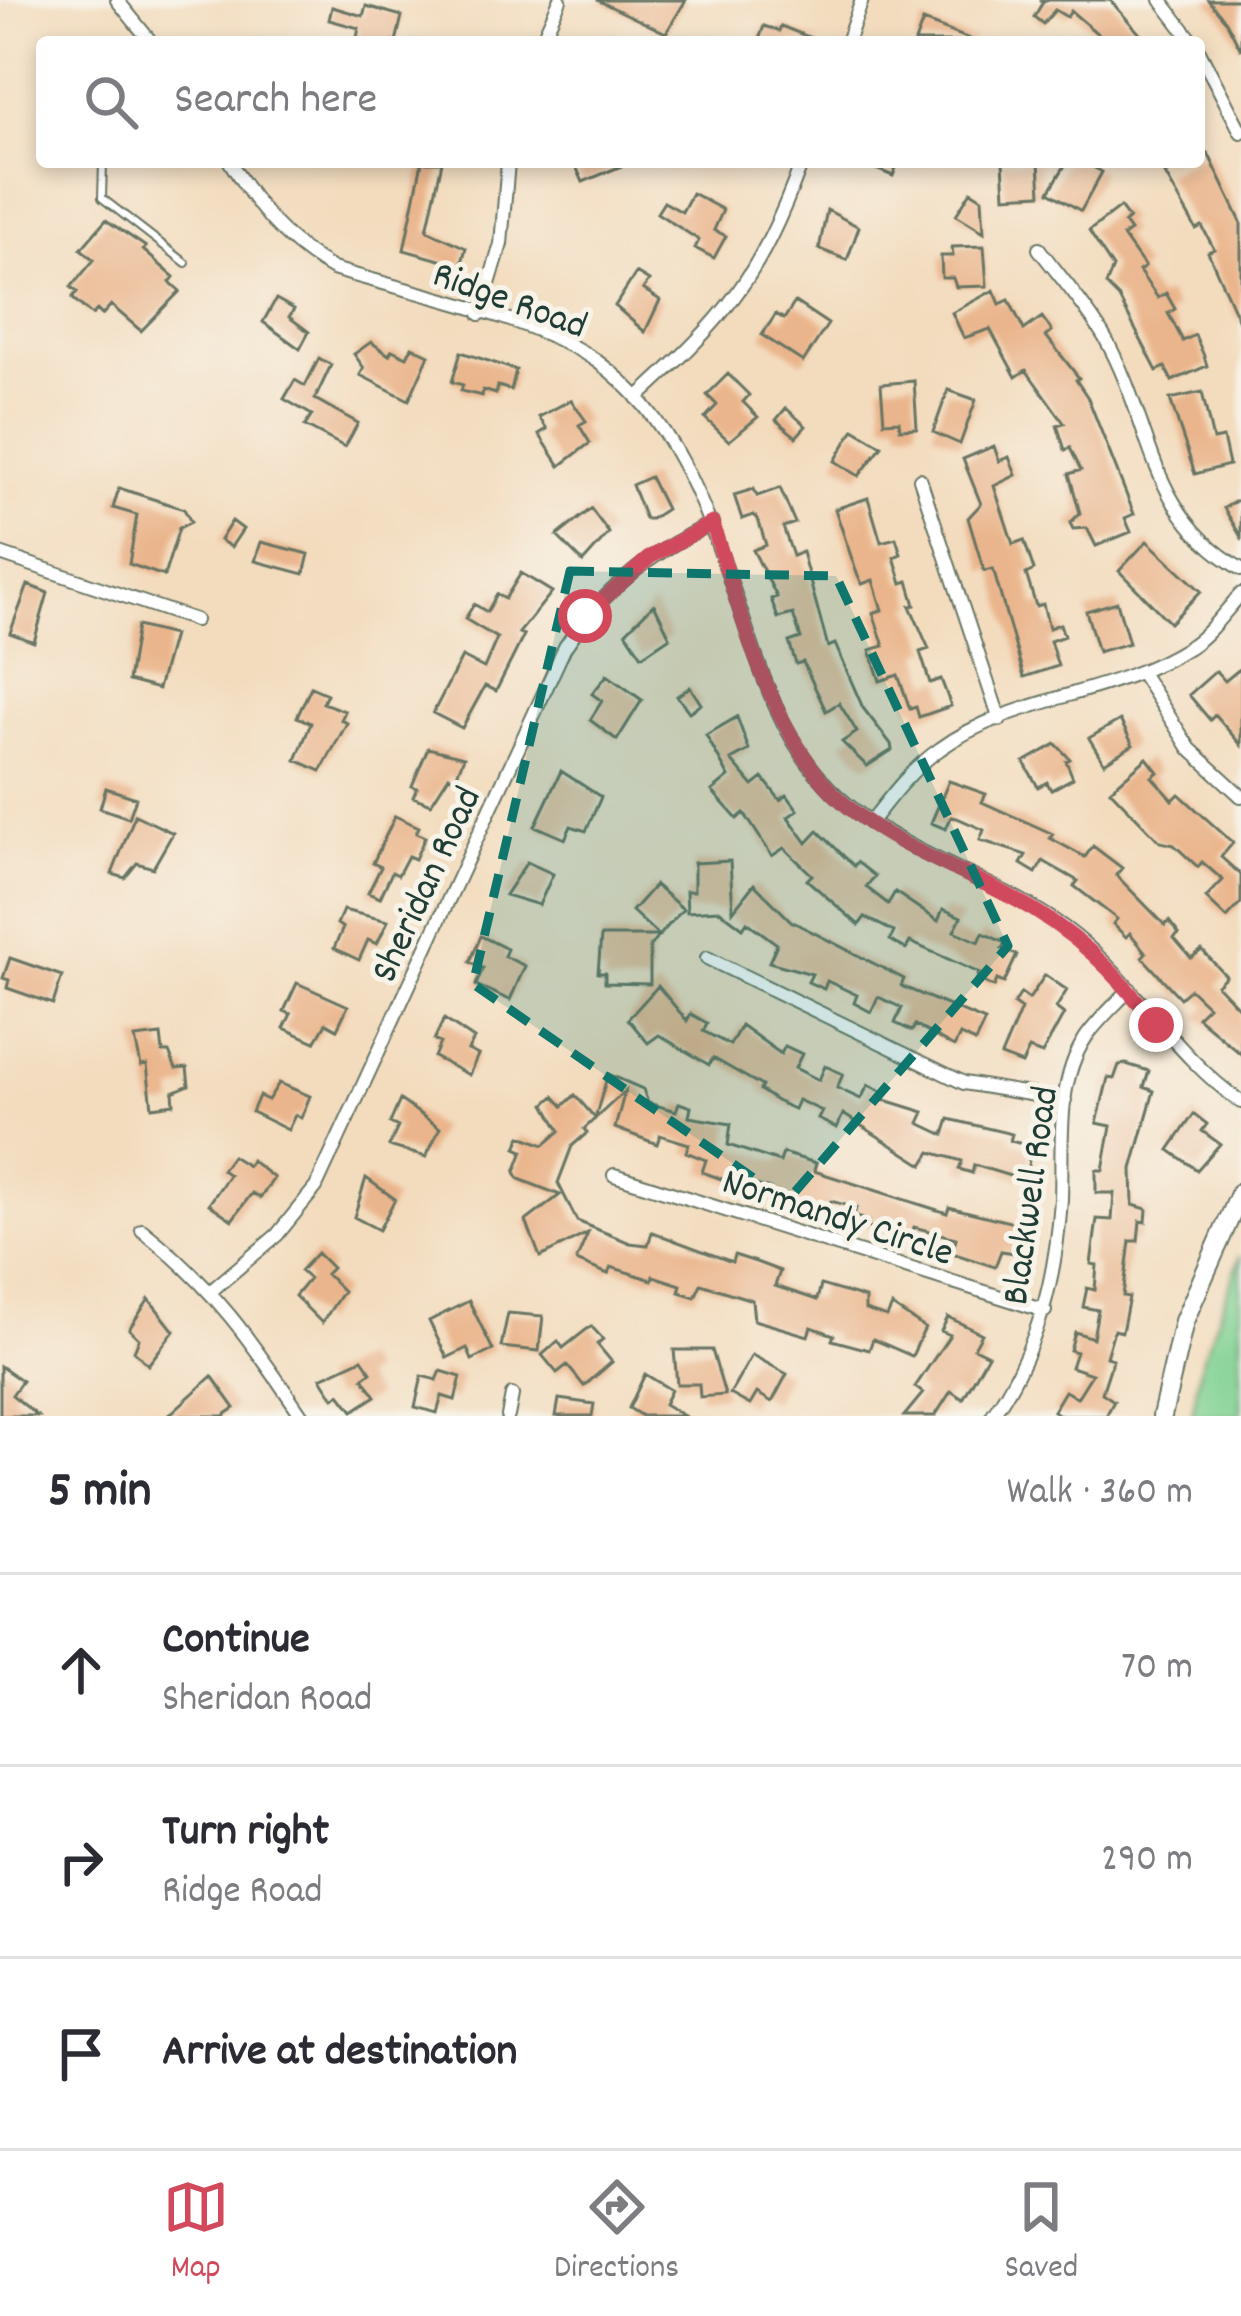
<!DOCTYPE html>
<meta charset="utf-8">
<style>
:root{--surface:#fff;--page:#f7f7f7;--text:#2b2b33;--muted:#7c7c81;--line:#e1e1e2;--accent:#d1495b}
body{margin:0;font-family:Dekko,sans-serif;background:var(--page);color:var(--text)}
.stop{position:absolute;width:36px;height:36px;margin:-27px;border:9px solid #d1495b;border-radius:50%;background:#fff}
.stop.end{background:#d1495b;border-color:#fff;box-shadow:0 3px 12px #0008}
.list{margin:0;padding:0;list-style:none}
h2{display:flex;justify-content:space-between;align-items:center;height:156px;margin:0;padding:0 48px;font-size:51px}
h2 small{font-size:39px;font-weight:400;color:var(--muted)}
.list li{display:grid;grid-template-columns:78px 1fr auto;gap:36px;align-items:center;box-sizing:border-box;height:192px;padding:0 48px;border-top:3px solid var(--line)}
.list b{display:block;font-size:45px;white-space:nowrap}
.list p{margin:0;font-size:39px;white-space:nowrap;color:var(--muted)}
.list em{font-size:39px;font-style:normal;color:var(--muted)}
.icon{flex:none;width:66px;height:66px;fill:none;stroke:currentColor;stroke-width:2;stroke-linecap:round;stroke-linejoin:round}
.map{position:relative;flex:none;width:1241px;height:1416px;overflow:hidden}
.search{position:absolute;background:var(--surface);box-shadow:0 6px 18px #0003;left:36px;right:36px;top:36px;height:132px;display:flex;align-items:center;gap:30px;box-sizing:border-box;padding:0 42px;border-radius:12px;color:var(--muted);font-size:45px}
.sheet{height:732px;background:var(--surface)}
nav{display:flex;justify-content:space-around;align-items:center;box-sizing:border-box;height:168px;border-top:3px solid var(--line);background:var(--surface);font-size:33px;color:var(--muted)}
nav a{display:grid;justify-items:center;gap:6px}
nav .on{color:var(--accent)}
.map>svg:first-child{display:block}
</style>
<div class="map">
<svg width="1241" height="1416" viewBox="0 0 1241 1416">
<rect width="100%" height="100%" fill="#f7f3e8"/>
<filter id="ink" filterUnits="userSpaceOnUse"><feTurbulence type="fractalNoise" baseFrequency=".00833" numOctaves="2"/><feDisplacementMap in="SourceGraphic" scale="24" xChannelSelector="R" yChannelSelector="G"/><feConvolveMatrix kernelMatrix="1 2 1 2 8 2 1 2 1" color-interpolation-filters="sRGB"/></filter>
<filter id="wash" filterUnits="userSpaceOnUse"><feTurbulence type="fractalNoise" baseFrequency=".004" numOctaves="4" result="noise"/><feDisplacementMap in="SourceGraphic" scale="48" xChannelSelector="R" yChannelSelector="G"/><feGaussianBlur stdDeviation="2.7" result="paint"/><feColorMatrix in="noise" values="0 0 0 0 0 0 0 0 0 0 0 0 0 0 0 0 0 1.4 0 .05"/><feComposite in="paint" operator="in"/></filter>
<g filter="url(#wash)">
<rect width="100%" height="100%" fill="#f3dcbe"/>
<path fill="#7fd192" stroke="#4f8763" stroke-width="3" d="M 1241,1255 L 1241,1416 L 1192,1416 L 1201,1363 Z"/>
<g id="blocks">
<path fill="#eab58c" d="M 597,0 L 686,0 L 666,33 Z
M 1039,0 L 1110,0 L 1147,42 L 1107,42 L 1071,11 L 1067,17 L 1055,10 L 1043,24 L 1034,17 L 1043,2 Z
M 1208,0 L 1241,0 L 1241,50 L 1226,21 Z
M 366,6 L 402,16 L 396,42 L 356,42 L 359,28 L 329,20 L 332,7 L 363,16 Z
M 923,21 L 975,41 L 975,42 L 915,42 Z
M 764,26 L 779,31 L 781,26 L 821,42 L 758,42 Z
M 1208,153 L 1241,222 L 1241,326 L 1208,252 L 1214,249 L 1202,226 L 1196,229 L 1165,174 Z
M 422,162 L 442,162 L 427,230 L 466,248 L 461,266 L 404,250 Z
M 574,162 L 631,162 L 583,182 Z
M 859,162 L 898,162 L 893,176 Z
M 1003,162 L 1039,162 L 1041,194 L 1005,196 Z
M 1067,162 L 1084,162 L 1102,172 L 1081,211 L 1049,192 Z
M 971,191 L 982,198 L 984,232 L 956,215 Z
M 692,193 L 723,210 L 714,230 L 726,236 L 714,258 L 695,248 L 699,240 L 657,213 L 664,202 L 682,212 Z
M 1120,207 L 1129,219 L 1124,223 L 1130,231 L 1123,236 L 1145,267 L 1139,271 L 1158,298 L 1166,293 L 1175,309 L 1168,313 L 1183,341 L 1195,335 L 1204,356 L 1207,366 L 1172,381 L 1165,367 L 1157,371 L 1119,298 L 1106,285 L 1113,268 L 1089,231 Z
M 827,210 L 859,227 L 847,260 L 819,249 Z
M 106,220 L 146,247 L 143,250 L 174,277 L 170,282 L 180,291 L 141,331 L 111,305 L 102,315 L 97,310 L 92,315 L 72,298 L 77,292 L 71,287 L 94,260 L 81,249 Z
M 984,246 L 987,286 L 956,287 L 953,278 L 942,278 L 941,256 L 953,256 L 952,247 Z
M 636,273 L 649,281 L 643,289 L 660,300 L 645,332 L 615,306 Z
M 994,290 L 1000,304 L 1009,300 L 1024,330 L 1042,317 L 1052,331 L 1046,336 L 1079,378 L 1076,380 L 1088,398 L 1134,514 L 1125,518 L 1131,532 L 1096,546 L 1087,528 L 1073,529 L 1070,523 L 1080,513 L 1069,474 L 1081,470 L 1070,448 L 1065,450 L 1057,425 L 1064,423 L 1026,370 L 1016,377 L 990,329 L 964,338 L 952,313 Z
M 276,299 L 294,309 L 289,317 L 309,332 L 300,349 L 263,322 Z
M 795,302 L 828,324 L 803,362 L 762,335 L 776,314 L 784,319 Z
M 371,342 L 389,355 L 392,350 L 407,357 L 412,347 L 429,355 L 409,400 L 360,375 L 364,368 L 354,354 Z
M 461,352 L 516,370 L 511,390 L 498,386 L 496,394 L 483,390 L 482,396 L 461,391 L 463,385 L 452,382 Z
M 319,358 L 331,365 L 315,399 L 358,423 L 345,447 L 305,426 L 312,415 L 284,399 L 295,380 L 305,386 Z
M 728,374 L 749,395 L 743,402 L 758,417 L 729,441 L 705,418 L 717,405 L 707,395 Z
M 914,381 L 917,428 L 900,429 L 899,421 L 884,422 L 881,384 Z
M 948,390 L 976,400 L 960,444 L 933,432 Z
M 1202,392 L 1213,440 L 1223,438 L 1229,465 L 1195,474 L 1170,399 Z
M 571,400 L 586,421 L 579,425 L 590,443 L 560,466 L 539,434 L 547,429 L 539,417 Z
M 786,408 L 806,426 L 796,437 L 776,420 Z
M 854,429 L 882,446 L 859,476 L 835,461 Z
M 994,446 L 999,461 L 1009,457 L 1016,475 L 994,486 L 1013,544 L 1024,540 L 1034,570 L 1026,574 L 1036,606 L 1043,604 L 1049,628 L 1060,624 L 1064,636 L 1050,641 L 1058,666 L 1024,677 L 993,569 L 984,571 L 968,518 L 981,504 L 963,459 Z
M 650,477 L 666,509 L 651,519 L 645,519 L 632,485 Z
M 119,488 L 184,509 L 191,522 L 179,528 L 164,576 L 129,564 L 137,515 L 113,508 Z
M 780,488 L 795,523 L 783,527 L 793,556 L 802,552 L 828,647 L 835,644 L 863,708 L 891,744 L 892,750 L 867,766 L 842,742 L 857,732 L 839,703 L 826,711 L 803,662 L 796,664 L 789,642 L 801,638 L 793,614 L 778,618 L 771,599 L 777,597 L 753,550 L 766,545 L 758,519 L 754,515 L 742,519 L 734,495 L 754,489 L 757,496 Z
M 868,498 L 881,542 L 896,538 L 901,554 L 894,557 L 902,583 L 908,581 L 915,605 L 910,606 L 929,649 L 920,652 L 930,683 L 941,679 L 951,706 L 919,717 L 916,707 L 910,709 L 898,675 L 880,681 L 870,650 L 884,646 L 873,613 L 882,610 L 873,580 L 862,584 L 856,571 L 835,509 Z
M 1241,498 L 1241,537 L 1224,508 Z
M 591,509 L 609,533 L 583,562 L 557,536 Z
M 232,521 L 243,529 L 231,547 L 220,540 Z
M 1147,541 L 1201,591 L 1170,623 L 1119,571 Z
M 261,542 L 309,554 L 304,574 L 255,561 Z
M 521,573 L 552,592 L 519,633 L 524,635 L 496,691 L 485,686 L 462,728 L 433,713 L 462,657 L 484,668 L 497,638 L 465,619 L 474,604 L 487,612 L 497,594 L 505,599 Z
M 28,585 L 48,593 L 34,642 L 10,633 Z
M 1117,602 L 1129,643 L 1098,652 L 1086,611 Z
M 654,604 L 670,637 L 642,656 L 626,632 Z
M 137,626 L 173,635 L 158,689 L 128,681 Z
M 1241,668 L 1241,745 L 1215,715 L 1210,720 L 1189,695 L 1216,671 L 1225,681 Z
M 607,675 L 642,700 L 617,740 L 590,720 L 602,701 L 592,694 Z
M 311,687 L 327,694 L 323,703 L 345,711 L 341,720 L 347,723 L 321,771 L 296,760 L 311,723 L 297,717 Z
M 690,687 L 701,704 L 689,712 L 677,696 Z
M 737,717 L 749,750 L 731,760 L 753,786 L 763,778 L 780,800 L 787,795 L 798,810 L 788,817 L 807,843 L 818,831 L 854,866 L 857,862 L 875,876 L 866,887 L 888,904 L 895,892 L 938,921 L 943,909 L 961,917 L 954,931 L 979,942 L 983,933 L 1005,943 L 1002,949 L 1017,955 L 1004,983 L 997,980 L 994,987 L 977,979 L 979,973 L 910,942 L 906,949 L 890,940 L 894,932 L 865,917 L 859,925 L 807,880 L 812,875 L 784,848 L 772,856 L 744,813 L 737,819 L 712,791 L 729,777 L 706,735 Z
M 1120,720 L 1133,745 L 1104,763 L 1089,738 Z
M 1056,744 L 1070,759 L 1066,761 L 1073,778 L 1051,790 L 1047,782 L 1038,787 L 1024,762 Z
M 428,748 L 464,757 L 455,779 L 449,776 L 431,804 L 413,797 L 417,788 L 412,786 Z
M 1147,758 L 1158,772 L 1152,777 L 1173,800 L 1179,794 L 1233,843 L 1221,857 L 1241,875 L 1241,903 L 1227,918 L 1206,898 L 1223,880 L 1202,862 L 1198,867 L 1174,845 L 1160,842 L 1110,790 Z
M 561,771 L 601,797 L 586,831 L 571,826 L 565,839 L 535,826 Z
M 949,781 L 986,794 L 982,802 L 1053,834 L 1050,838 L 1085,857 L 1093,846 L 1122,868 L 1116,875 L 1165,925 L 1169,921 L 1179,934 L 1174,938 L 1191,958 L 1202,950 L 1226,976 L 1217,985 L 1241,1010 L 1241,1054 L 1197,1017 L 1208,1006 L 1190,989 L 1180,998 L 1142,957 L 1146,953 L 1130,933 L 1126,937 L 1113,924 L 1117,919 L 1074,886 L 1078,881 L 1043,861 L 1036,873 L 1021,864 L 1026,855 L 980,840 L 984,830 L 957,818 L 951,817 L 946,829 L 931,823 Z
M 106,788 L 136,798 L 129,818 L 100,808 Z
M 135,815 L 173,833 L 153,868 L 137,863 L 125,878 L 112,874 Z
M 395,816 L 419,827 L 416,833 L 425,837 L 415,859 L 408,856 L 398,875 L 392,872 L 380,898 L 368,893 L 381,867 L 373,863 Z
M 730,861 L 733,911 L 754,884 L 791,921 L 904,979 L 901,986 L 985,1021 L 975,1042 L 960,1035 L 954,1047 L 915,1025 L 912,1031 L 895,1023 L 902,1008 L 878,997 L 871,1012 L 854,1003 L 857,995 L 827,981 L 824,989 L 808,982 L 812,974 L 769,962 L 777,944 L 747,922 L 743,928 L 719,910 L 687,912 L 686,891 L 694,891 L 694,863 Z
M 527,862 L 553,874 L 539,905 L 505,895 Z
M 655,885 L 683,909 L 659,936 L 632,911 Z
M 343,910 L 388,921 L 377,944 L 368,940 L 359,960 L 334,948 L 343,928 L 337,924 Z
M 481,936 L 507,949 L 504,956 L 525,966 L 510,1000 L 476,985 L 483,968 L 470,962 Z
M 601,936 L 659,936 L 650,946 L 650,984 L 605,983 L 605,973 L 598,973 Z
M 10,958 L 62,976 L 53,1004 L 7,988 L 9,980 L 3,978 Z
M 1045,975 L 1067,990 L 1056,1008 L 1064,1014 L 1042,1054 L 1029,1049 L 1022,1064 L 1001,1056 L 1021,1009 L 1014,1004 L 1021,993 L 1029,999 Z
M 297,983 L 348,1006 L 337,1029 L 326,1023 L 315,1042 L 284,1028 L 291,1014 L 284,1011 Z
M 658,986 L 687,1021 L 691,1014 L 707,1023 L 703,1031 L 730,1045 L 741,1025 L 781,1054 L 785,1046 L 802,1054 L 795,1068 L 819,1080 L 825,1066 L 843,1074 L 837,1088 L 861,1099 L 868,1085 L 885,1093 L 882,1099 L 924,1112 L 919,1123 L 944,1135 L 949,1119 L 1012,1134 L 1010,1141 L 1031,1146 L 1027,1173 L 1021,1172 L 1020,1179 L 974,1165 L 972,1173 L 959,1169 L 962,1161 L 931,1152 L 923,1165 L 843,1114 L 837,1128 L 818,1119 L 822,1111 L 798,1100 L 794,1109 L 776,1101 L 760,1090 L 762,1086 L 713,1058 L 709,1065 L 659,1035 L 648,1043 L 628,1019 Z
M 444,1019 L 474,1039 L 468,1050 L 478,1055 L 469,1075 L 434,1057 L 440,1043 L 434,1040 Z
M 161,1035 L 163,1052 L 169,1052 L 176,1069 L 187,1068 L 189,1085 L 173,1092 L 174,1104 L 152,1107 L 147,1065 L 141,1066 L 135,1038 Z
M 1126,1064 L 1149,1071 L 1144,1087 L 1154,1091 L 1132,1169 L 1133,1205 L 1147,1209 L 1146,1222 L 1140,1221 L 1138,1241 L 1130,1241 L 1123,1296 L 1129,1297 L 1122,1332 L 1114,1330 L 1106,1357 L 1113,1359 L 1102,1393 L 1114,1401 L 1106,1416 L 1062,1416 L 1053,1411 L 1065,1391 L 1077,1398 L 1092,1374 L 1071,1367 L 1076,1352 L 1070,1350 L 1075,1332 L 1093,1338 L 1098,1310 L 1083,1307 L 1087,1288 L 1095,1290 L 1097,1265 L 1091,1264 L 1097,1219 L 1112,1220 L 1114,1193 L 1096,1193 L 1096,1170 L 1103,1170 L 1111,1126 L 1097,1123 L 1108,1078 L 1114,1079 L 1119,1065 Z
M 608,1074 L 643,1089 L 648,1103 L 676,1111 L 679,1103 L 691,1107 L 689,1117 L 731,1124 L 728,1145 L 780,1162 L 783,1153 L 816,1163 L 814,1171 L 947,1213 L 949,1207 L 1030,1227 L 1022,1254 L 1001,1251 L 995,1267 L 952,1253 L 956,1238 L 914,1227 L 910,1240 L 866,1227 L 868,1221 L 854,1216 L 856,1208 L 831,1201 L 827,1214 L 769,1194 L 770,1189 L 746,1182 L 744,1187 L 702,1172 L 706,1160 L 686,1152 L 689,1144 L 660,1135 L 657,1144 L 615,1128 L 625,1091 L 584,1129 L 587,1133 L 572,1146 L 558,1183 L 577,1221 L 630,1243 L 648,1245 L 652,1232 L 732,1262 L 734,1255 L 756,1262 L 780,1271 L 775,1286 L 817,1300 L 821,1285 L 865,1298 L 865,1310 L 887,1317 L 892,1306 L 925,1328 L 912,1356 L 873,1339 L 869,1350 L 832,1340 L 834,1335 L 811,1327 L 808,1336 L 754,1320 L 752,1300 L 701,1284 L 695,1297 L 679,1292 L 681,1285 L 653,1276 L 652,1280 L 611,1267 L 608,1274 L 576,1261 L 588,1233 L 540,1257 L 526,1221 L 560,1195 L 519,1179 L 515,1172 L 523,1151 L 516,1148 L 521,1136 L 544,1145 L 560,1131 L 545,1104 L 554,1096 L 563,1106 L 575,1095 L 595,1118 Z
M 279,1083 L 310,1096 L 301,1118 L 295,1115 L 288,1130 L 252,1112 L 259,1096 L 268,1100 Z
M 400,1100 L 440,1128 L 426,1157 L 389,1146 L 398,1127 L 390,1123 Z
M 1194,1114 L 1207,1124 L 1202,1131 L 1220,1144 L 1197,1170 L 1169,1150 Z
M 232,1156 L 248,1166 L 251,1160 L 274,1178 L 260,1198 L 252,1193 L 232,1220 L 209,1204 L 229,1175 L 222,1170 Z
M 366,1178 L 395,1199 L 379,1230 L 354,1217 Z
M 317,1253 L 332,1268 L 326,1274 L 343,1291 L 322,1323 L 295,1296 L 309,1279 L 300,1271 Z
M 149,1299 L 174,1331 L 148,1365 L 134,1351 L 139,1339 L 129,1329 Z
M 469,1301 L 493,1350 L 472,1360 L 467,1348 L 447,1358 L 429,1321 Z
M 508,1313 L 543,1316 L 539,1351 L 501,1347 Z
M 948,1317 L 982,1334 L 974,1348 L 988,1355 L 963,1399 L 951,1391 L 935,1416 L 904,1416 L 923,1393 L 915,1387 L 950,1335 L 941,1331 Z
M 591,1326 L 603,1339 L 597,1344 L 612,1362 L 584,1386 L 567,1365 L 557,1373 L 542,1355 L 558,1341 L 563,1348 Z
M 674,1350 L 712,1350 L 725,1395 L 700,1397 L 699,1384 L 677,1384 Z
M 752,1355 L 787,1374 L 772,1402 L 757,1393 L 750,1405 L 730,1394 Z
M 362,1359 L 371,1372 L 363,1378 L 376,1396 L 353,1411 L 340,1394 L 334,1398 L 321,1378 Z
M 0,1366 L 22,1381 L 12,1395 L 38,1416 L 0,1416 Z
M 441,1371 L 461,1377 L 455,1400 L 442,1396 L 437,1413 L 415,1407 L 422,1376 L 437,1380 Z
M 645,1374 L 671,1390 L 664,1404 L 684,1416 L 642,1416 L 629,1408 Z
M 212,1376 L 235,1408 L 223,1416 L 168,1416 Z
M 559,1399 L 594,1404 L 592,1416 L 556,1416 Z"/>
</g>
</g>
<g filter="url(#ink)">
<use href="#blocks" fill-opacity="0" stroke="#697564" stroke-width="3"/>
<g fill="none" stroke-linecap="round" stroke-linejoin="round">
<g stroke="#697564" stroke-width="10">
<path id="lane" d="M 103,162 L 102,198 L 186,263"/>
</g>
<g stroke="#697564" stroke-width="16">
<path id="street" d="M 117,0 L 151,42
M 1161,0 L 1193,42
M 541,42 L 560,0
M 847,42 L 862,0
M 1199,51 L 1241,132
M 230,162 C 257,207 286,243 333,269 C 409,292 536,317 598,362 C 673,416 706,507 734,592 C 756,656 775,728 822,780 C 891,857 997,873 1075,936 C 1137,986 1175,1056 1241,1102
M 1039,249 C 1061,278 1087,307 1105,338 C 1154,425 1146,513 1241,569
M 480,314 L 501,244 L 508,162
M 637,398 C 728,315 759,278 802,162
M 920,479 L 1000,720
M 0,554 L 195,620
M 1142,674 L 1190,749 L 1241,796
M 870,823 C 891,796 911,769 940,749 C 1013,696 1113,696 1189,647 C 1209,635 1225,611 1241,594
M 707,958 L 964,1083 L 1065,1100
M 614,1175 L 1045,1311
M 142,1230 C 215,1288 250,1339 302,1416
M 211,1291 L 277,1235 L 316,1187 L 565,647 C 603,589 650,554 712,523
M 508,1416 L 512,1395
M 992,1416 C 1038,1350 1056,1279 1061,1199 C 1063,1147 1055,1083 1086,1037 C 1098,1020 1115,1005 1130,989"/>
</g>
<g stroke="#697564" stroke-width="22">
<path id="secondary" d="M 1162,1416 L 1184,1321 L 1241,1192"/>
</g>
<use href="#lane" stroke="#fff" stroke-width="6"/>
<use href="#street" stroke="#fff" stroke-width="12"/>
<use href="#secondary" stroke="#fff" stroke-width="18"/>
</g>
</g>
<g fill="none" stroke-linecap="round" stroke-linejoin="round" filter="url(#ink)">
<path stroke="#d1495b" stroke-width="15" d="M 585,616 L 650,557 L 712,523 C 740,609 762,704 819,777 C 868,839 946,861 1013,898 C 1073,930 1116,971 1156,1025"/>
</g>
<path fill="#0f766e" fill-opacity="0.2" stroke="#0f766e" stroke-width="9" stroke-dasharray="24 15" stroke-linejoin="round" d="M 570,571 L 836,576 L 1008,946 L 787,1201 L 473,984 Z"/>
<g text-anchor="middle" stroke-width="10" stroke-linejoin="round" paint-order="stroke">
<g font-size="39" fill="#1f3d34" stroke="#f7f3e8">
<text transform="translate(511 297) rotate(20)" y="14">Ridge Road</text>
<text transform="translate(423 883) rotate(-65)" y="14">Sheridan Road</text>
<text transform="translate(1027 1195) rotate(-82)" y="14">Blackwell Road</text>
<text transform="translate(839 1214) rotate(18)" y="14">Normandy Circle</text>
</g>
</g>
</svg>
<div class="stop" style="left:585px;top:616px"></div>
<div class="stop end" style="left:1156px;top:1025px"></div>
<div class="search"><svg class="icon" aria-label="search" viewBox="0 0 24 24"><circle cx="10" cy="10" r="6"/><path d="M15 15l6 6"/></svg>Search here</div>
</div>
<section class="sheet">
<h2>5 min<small>Walk · 360 m</small></h2>
<ul class="list">
<li><svg class="icon" aria-label="ahead" viewBox="0 0 24 24"><path d="M12 20V5M6 11l6-6 6 6"/></svg><div><b>Continue</b><p>Sheridan Road</p></div><em>70 m</em></li>
<li><svg class="icon" aria-label="right" viewBox="0 0 24 24"><path d="M7 20v-9h11M14 6l5 5-5 5"/></svg><div><b>Turn right</b><p>Ridge Road</p></div><em>290 m</em></li>
<li><svg class="icon" aria-label="arrive" viewBox="0 0 24 24"><path d="M6 21V4h12l-3 4 3 4H6"/></svg><div><b>Arrive at destination</b></div></li>
</ul>
</section>
<nav>
<a class="on"><svg class="icon" aria-label="map" viewBox="0 0 24 24"><path d="M3 6l6-2 6 2 6-2v14l-6 2-6-2-6 2zM9 4v14M15 6v14"/></svg>Map</a>
<a><svg class="icon" aria-label="directions" viewBox="0 0 24 24"><path d="M12 3l9 9-9 9-9-9zM9 14v-3h6M13 9l2 2-2 2"/></svg>Directions</a>
<a><svg class="icon" aria-label="saved" viewBox="0 0 24 24"><path d="M7 4h10v16l-5-4-5 4z"/></svg>Saved</a>
</nav>
